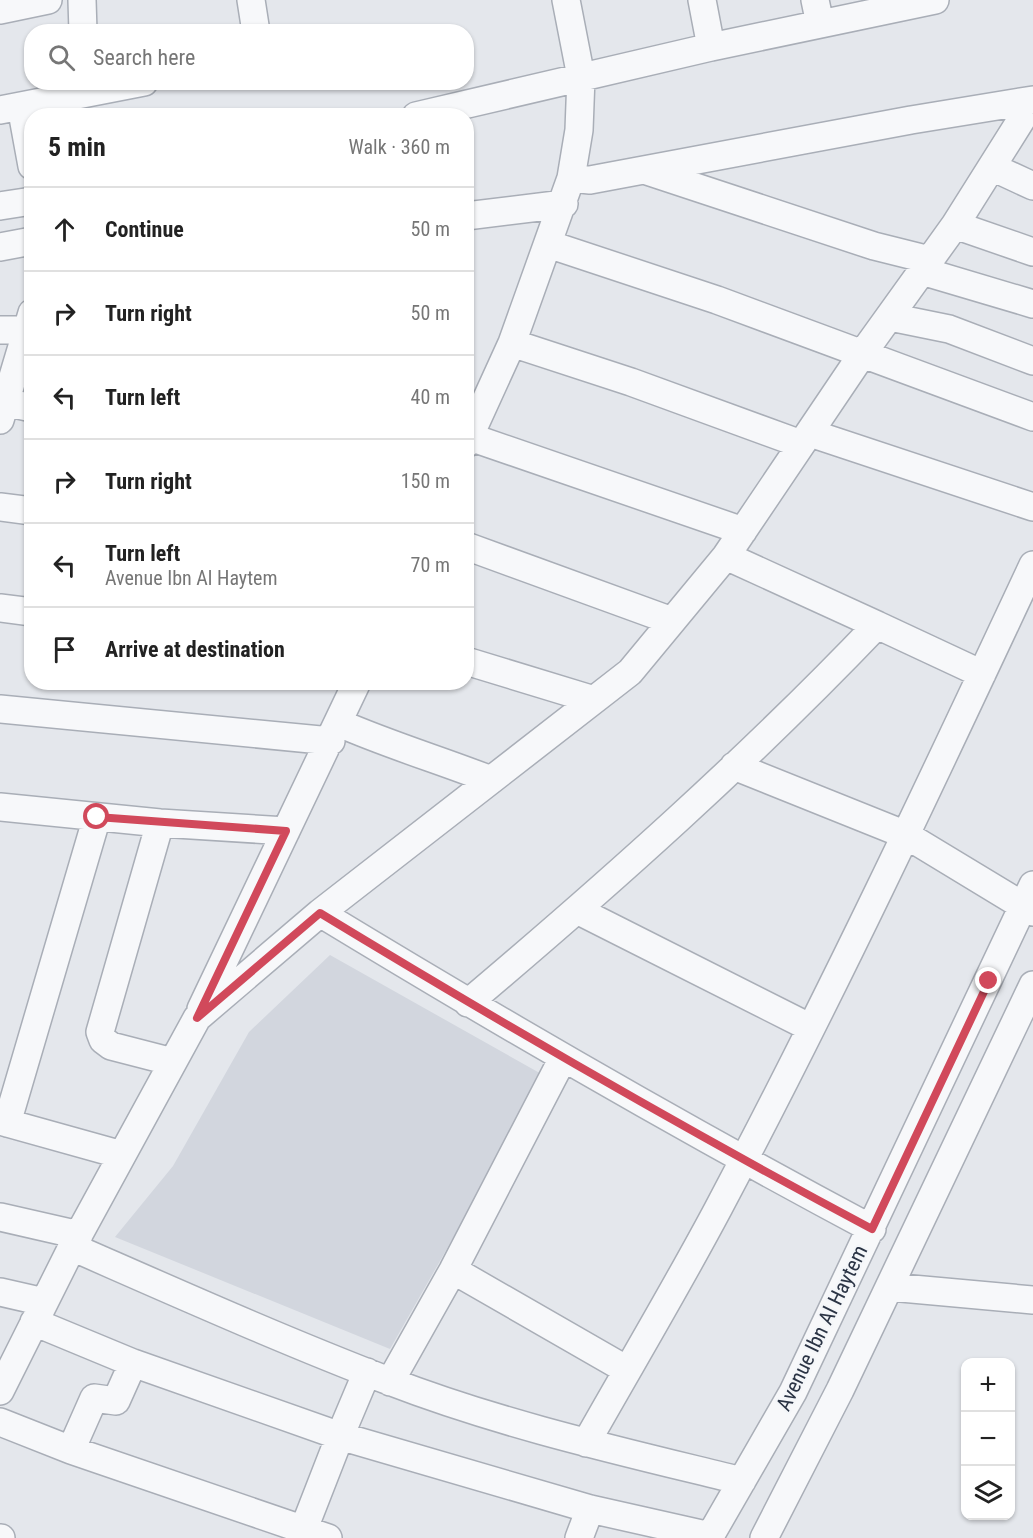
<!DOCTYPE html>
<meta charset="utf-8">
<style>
:root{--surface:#fff;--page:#f6f6f6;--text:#222;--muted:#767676;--line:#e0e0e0}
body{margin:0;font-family:"Roboto Condensed",sans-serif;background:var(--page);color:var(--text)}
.controls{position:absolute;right:18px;bottom:18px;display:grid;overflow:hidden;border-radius:12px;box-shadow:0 2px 4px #0004}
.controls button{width:54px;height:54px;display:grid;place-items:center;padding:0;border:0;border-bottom:2px solid var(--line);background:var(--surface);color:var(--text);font:30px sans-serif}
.stop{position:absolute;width:18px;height:18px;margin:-14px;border:4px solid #d1495b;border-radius:50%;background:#fff}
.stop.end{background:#d1495b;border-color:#fff;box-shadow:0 2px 6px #0008}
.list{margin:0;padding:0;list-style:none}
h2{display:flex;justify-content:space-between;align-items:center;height:78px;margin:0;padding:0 24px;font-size:26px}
h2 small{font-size:20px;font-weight:400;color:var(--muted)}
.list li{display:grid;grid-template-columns:39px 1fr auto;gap:18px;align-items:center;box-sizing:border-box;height:84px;padding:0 24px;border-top:2px solid var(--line)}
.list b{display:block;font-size:22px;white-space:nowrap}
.list p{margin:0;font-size:20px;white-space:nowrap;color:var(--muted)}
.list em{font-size:20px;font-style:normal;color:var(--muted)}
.icon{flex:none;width:33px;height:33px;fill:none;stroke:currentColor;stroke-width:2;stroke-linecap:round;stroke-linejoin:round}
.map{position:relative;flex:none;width:1033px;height:1538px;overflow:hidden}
.search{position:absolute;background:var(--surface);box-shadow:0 2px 4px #0004;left:24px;top:24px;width:450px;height:66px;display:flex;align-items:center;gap:15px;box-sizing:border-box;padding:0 21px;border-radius:24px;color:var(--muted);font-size:22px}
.panel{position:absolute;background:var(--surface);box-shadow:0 2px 4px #0004;left:24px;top:108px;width:450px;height:582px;border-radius:24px}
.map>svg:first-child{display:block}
</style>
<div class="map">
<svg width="1033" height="1538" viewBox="0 0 1033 1538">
<rect width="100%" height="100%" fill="#e4e7ec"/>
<path fill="#d2d6de" d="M 330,955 L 545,1076 L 390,1349 L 115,1237 L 173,1166 L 249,1032 Z"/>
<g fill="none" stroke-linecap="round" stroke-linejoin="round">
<g stroke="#a9aeb7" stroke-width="30">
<path id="minor" d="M 82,0 L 83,32
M 251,0 L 256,32
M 702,0 L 711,47
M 815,0 L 820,24
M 0,10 L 48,0
M 21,106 L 32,166
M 0,110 L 144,82
M 416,116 L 711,47 L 935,0
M 992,167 L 1033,186
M 647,171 L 874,246 L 930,260
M 571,178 L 590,180 L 911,120 L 1033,100
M 0,206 L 32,201
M 466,216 L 564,204
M 955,225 L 1033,252
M 548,244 L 717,300 L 1033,417
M 0,247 L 32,241
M 922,271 L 1033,304
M 890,317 L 949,329 L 1033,361
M 0,330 L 27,330
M 512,343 L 631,382 L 801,444
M 5,402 L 32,408
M 0,420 L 32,313
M 810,433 L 1033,507
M 470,437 L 743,531
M 466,444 L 512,343 L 571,178 L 579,130 L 581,77 L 566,0
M 0,507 L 32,511
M 466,546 L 672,621
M 726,556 L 877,625
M 0,608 L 32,612
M 466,661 L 594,700
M 0,709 L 331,741
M 339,723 C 389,745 440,760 491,780
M 734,766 L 906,835 L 1033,912
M 0,807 L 160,823 L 286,831
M 160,823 L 100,1032 L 103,1040 L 111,1046 L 173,1062
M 577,910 L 811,1028
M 320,913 C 501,1023 684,1129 872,1229
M 468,1003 C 610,883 749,759 877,625 L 982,674
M 201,1009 L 357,682
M 0,1121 L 122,1155
M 7,1123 L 97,817
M 0,1217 L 79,1235
M 72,1247 C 177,1293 282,1340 389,1381 C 503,1425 624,1452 742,1481
M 453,1270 L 627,1370
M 890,1287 L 1033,1300
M 0,1292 L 44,1302
M 34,1322 L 133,1363 L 340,1436 L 367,1372
M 390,1382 L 453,1270 L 563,1058
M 0,1391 L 72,1247 L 197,1018 L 320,913 L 630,672 L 726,556 L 863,353 L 955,225 L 1033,101
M 0,1422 L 71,1450 L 328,1538
M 586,1443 C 630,1365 676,1288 718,1209 C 830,998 932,781 1033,565
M 71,1450 L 94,1398 L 116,1401 L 133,1363
M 303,1531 L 340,1436 L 590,1509 L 710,1536
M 0,1538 L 1,1538
M 579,1538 L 590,1509
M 709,1538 L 793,1392 L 1033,885
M 764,1538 L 840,1390 L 1033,985"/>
</g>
<use href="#minor" stroke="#f7f8fa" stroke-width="27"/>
</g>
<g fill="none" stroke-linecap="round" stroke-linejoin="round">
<path stroke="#d1495b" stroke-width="8" d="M 97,817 L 286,831 L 197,1018 L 320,913 C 501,1023 684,1129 872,1229 L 989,981"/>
</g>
<g text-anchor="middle" stroke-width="4.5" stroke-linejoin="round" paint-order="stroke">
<g font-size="21" fill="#2b3445" stroke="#f4f6f9">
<text transform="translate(822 1328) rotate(-64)" y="7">Avenue Ibn Al Haytem</text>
</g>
</g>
</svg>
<div class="controls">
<button>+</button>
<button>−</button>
<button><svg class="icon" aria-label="layers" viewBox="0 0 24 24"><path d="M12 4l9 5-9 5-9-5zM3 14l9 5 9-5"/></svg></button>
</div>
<div class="stop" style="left:97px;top:817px"></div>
<div class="stop end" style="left:989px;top:981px"></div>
<div class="search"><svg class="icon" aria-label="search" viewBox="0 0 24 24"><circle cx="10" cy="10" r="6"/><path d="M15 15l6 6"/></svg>Search here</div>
<section class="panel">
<h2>5 min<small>Walk · 360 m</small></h2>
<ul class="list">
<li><svg class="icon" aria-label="ahead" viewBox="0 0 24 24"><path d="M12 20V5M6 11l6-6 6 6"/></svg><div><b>Continue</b></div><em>50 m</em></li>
<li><svg class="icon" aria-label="right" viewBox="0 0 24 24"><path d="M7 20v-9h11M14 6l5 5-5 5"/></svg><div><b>Turn right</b></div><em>50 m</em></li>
<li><svg class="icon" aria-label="left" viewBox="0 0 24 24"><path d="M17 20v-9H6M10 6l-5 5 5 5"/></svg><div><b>Turn left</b></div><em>40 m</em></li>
<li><svg class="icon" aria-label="right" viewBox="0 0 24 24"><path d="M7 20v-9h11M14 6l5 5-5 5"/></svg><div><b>Turn right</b></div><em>150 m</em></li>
<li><svg class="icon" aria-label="left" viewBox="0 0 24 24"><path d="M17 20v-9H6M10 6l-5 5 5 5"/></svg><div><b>Turn left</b><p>Avenue Ibn Al Haytem</p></div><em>70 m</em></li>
<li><svg class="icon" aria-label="arrive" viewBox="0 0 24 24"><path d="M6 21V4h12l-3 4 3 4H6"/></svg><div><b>Arrive at destination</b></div></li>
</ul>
</section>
</div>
